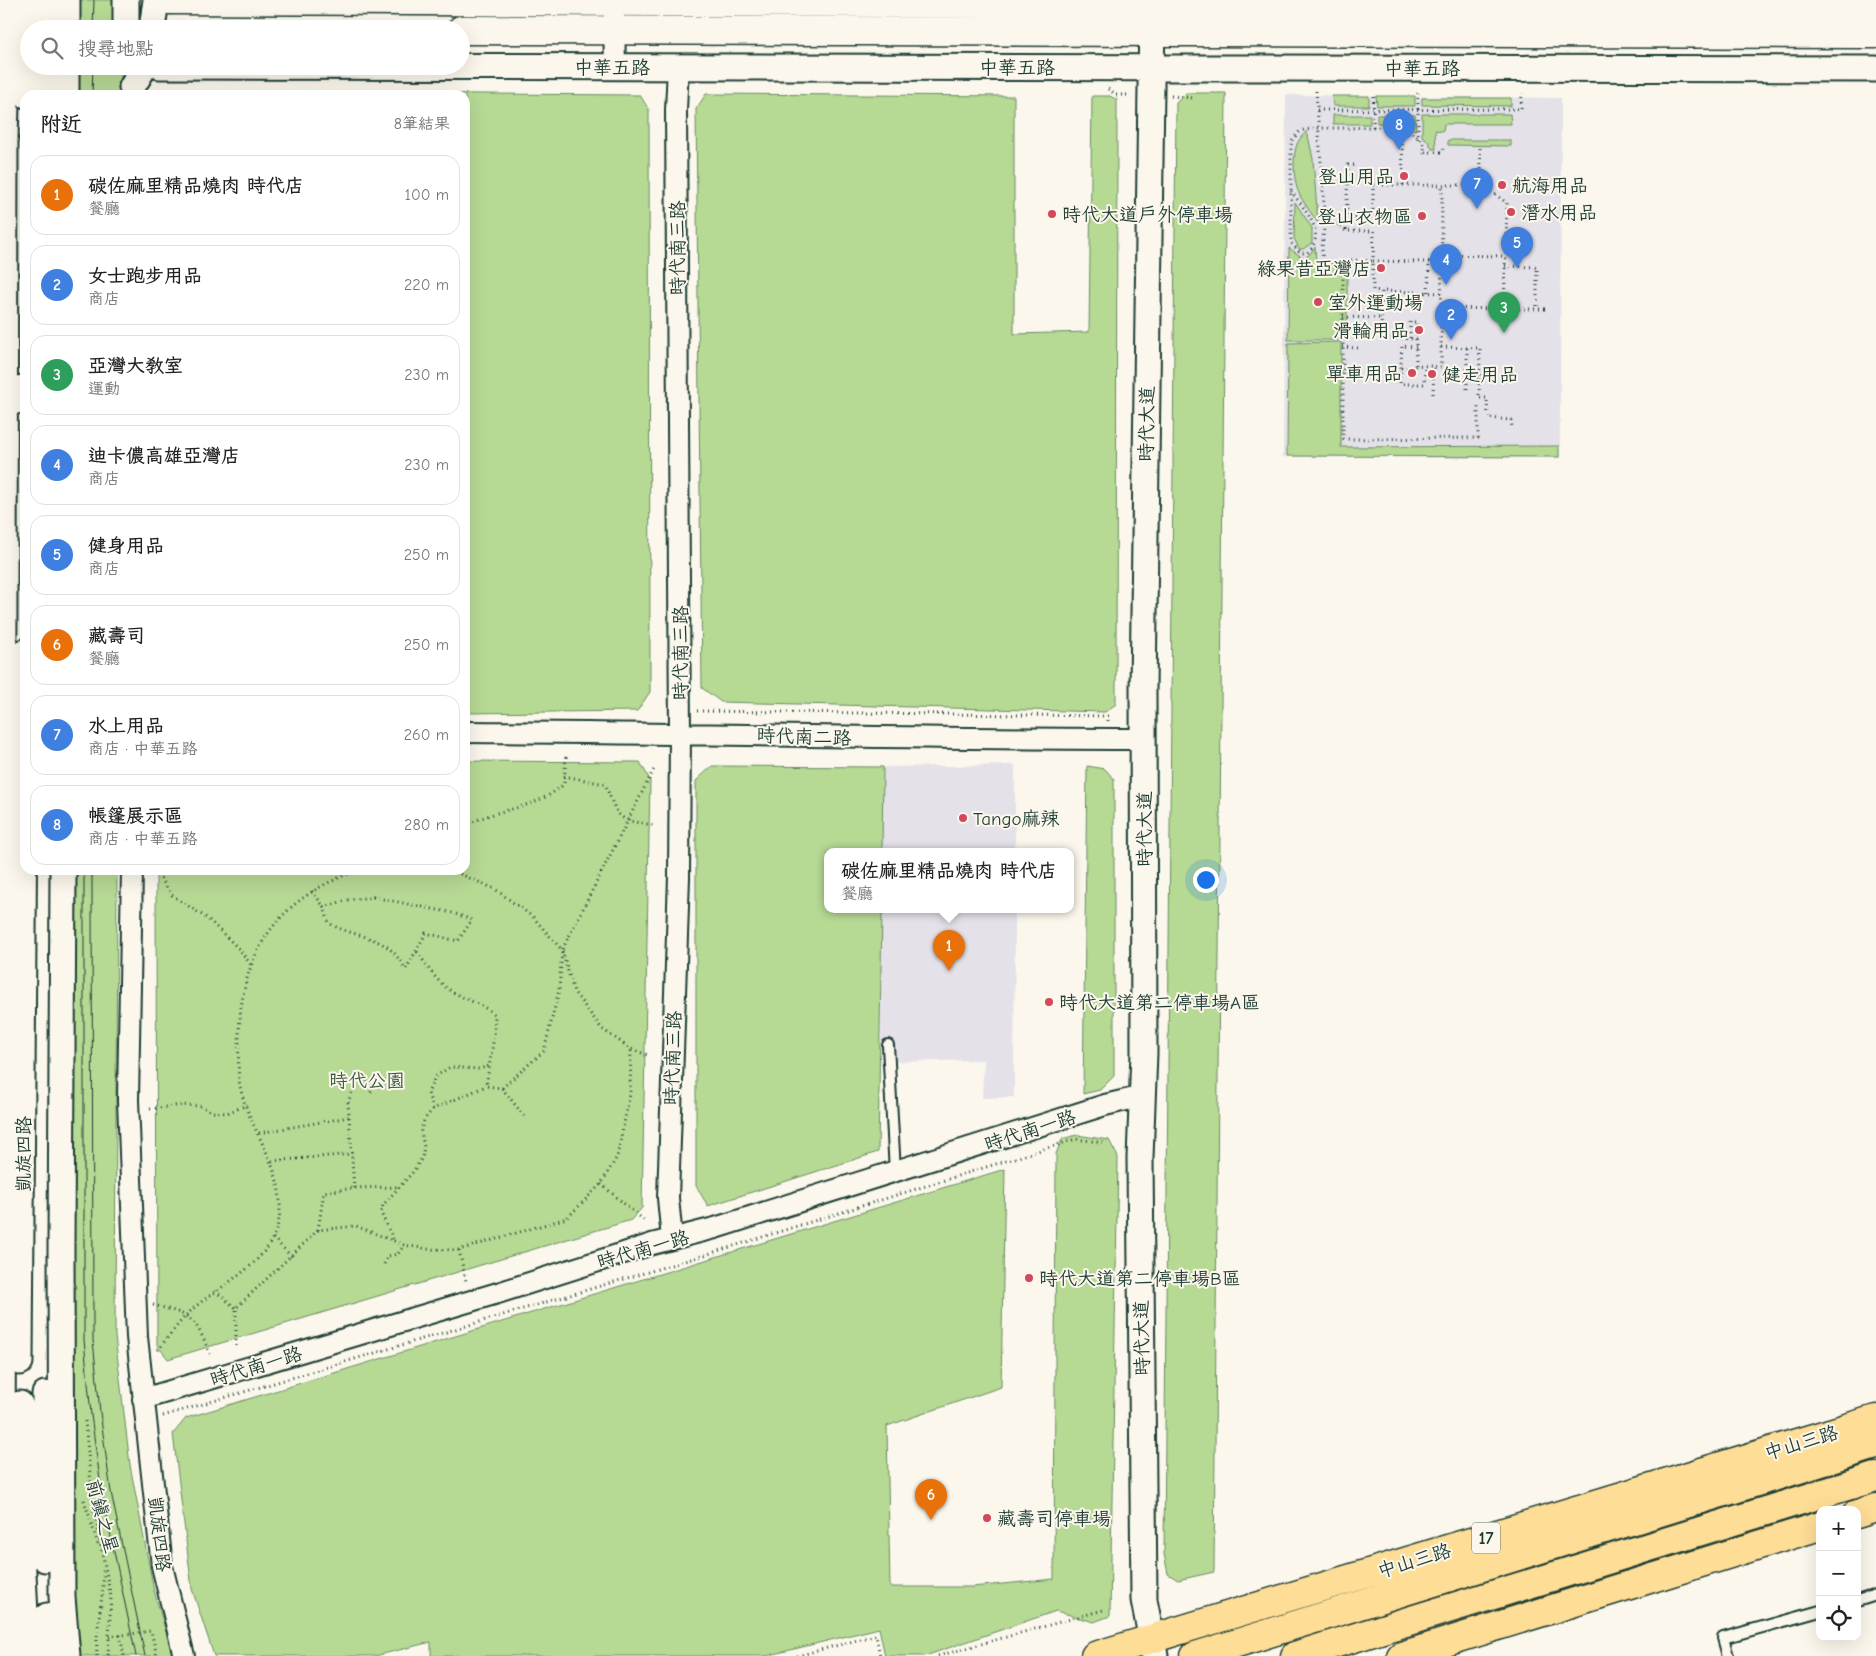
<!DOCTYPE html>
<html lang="zh-TW">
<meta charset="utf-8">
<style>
:root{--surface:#fff;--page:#f2f2f2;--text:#222;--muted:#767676;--line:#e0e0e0;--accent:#1a73e8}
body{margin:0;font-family:"Comic Neue","LXGW WenKai TC",sans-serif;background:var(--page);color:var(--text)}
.controls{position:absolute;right:15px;bottom:15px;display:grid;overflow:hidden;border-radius:10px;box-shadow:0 5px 20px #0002}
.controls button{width:45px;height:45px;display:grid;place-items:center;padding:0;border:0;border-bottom:1px solid var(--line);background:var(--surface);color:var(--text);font:25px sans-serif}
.you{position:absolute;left:1205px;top:879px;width:18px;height:18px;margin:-12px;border:4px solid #fff;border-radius:50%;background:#1a73e8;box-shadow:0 0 0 8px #1a73e833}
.badge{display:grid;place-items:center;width:32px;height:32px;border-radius:50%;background:var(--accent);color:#fff;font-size:16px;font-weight:700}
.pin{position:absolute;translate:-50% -41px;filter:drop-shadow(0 1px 2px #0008)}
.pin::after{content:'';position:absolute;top:26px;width:18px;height:15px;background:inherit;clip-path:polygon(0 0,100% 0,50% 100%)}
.popup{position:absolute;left:824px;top:848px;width:250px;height:65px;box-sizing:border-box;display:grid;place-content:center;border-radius:10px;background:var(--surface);filter:drop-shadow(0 1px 4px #0005);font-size:16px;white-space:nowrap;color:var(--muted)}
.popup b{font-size:19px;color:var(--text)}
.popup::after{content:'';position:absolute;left:50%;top:100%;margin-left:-10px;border:10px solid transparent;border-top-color:var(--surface)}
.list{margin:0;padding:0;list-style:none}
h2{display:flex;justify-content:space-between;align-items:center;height:65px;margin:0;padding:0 20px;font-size:21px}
h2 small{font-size:16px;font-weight:400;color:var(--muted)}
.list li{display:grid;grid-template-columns:32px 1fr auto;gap:15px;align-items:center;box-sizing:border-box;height:80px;margin:0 10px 10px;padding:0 10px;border:1px solid var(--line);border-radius:15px}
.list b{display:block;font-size:19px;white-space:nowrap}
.list p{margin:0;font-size:16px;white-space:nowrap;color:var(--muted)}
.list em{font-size:16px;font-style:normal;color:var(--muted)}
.icon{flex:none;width:28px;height:28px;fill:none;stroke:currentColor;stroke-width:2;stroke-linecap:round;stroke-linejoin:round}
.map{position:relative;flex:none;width:1876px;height:1656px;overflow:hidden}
.search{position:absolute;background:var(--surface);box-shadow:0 5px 20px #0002;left:20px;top:20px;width:450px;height:55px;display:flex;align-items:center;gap:12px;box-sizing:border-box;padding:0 18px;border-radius:28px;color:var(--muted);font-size:19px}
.panel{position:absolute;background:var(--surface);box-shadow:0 5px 20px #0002;left:20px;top:90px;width:450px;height:785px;border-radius:15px}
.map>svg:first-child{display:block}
</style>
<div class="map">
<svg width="1876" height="1656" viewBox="0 0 1876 1656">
<rect width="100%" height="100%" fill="#fbf7ec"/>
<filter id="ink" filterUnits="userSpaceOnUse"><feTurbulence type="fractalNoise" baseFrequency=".02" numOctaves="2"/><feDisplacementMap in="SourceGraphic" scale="10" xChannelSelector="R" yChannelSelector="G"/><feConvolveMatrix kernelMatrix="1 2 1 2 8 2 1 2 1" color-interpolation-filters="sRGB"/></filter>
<g filter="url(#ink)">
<path fill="#e4e1e8" d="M 1286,95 L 1561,98 L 1560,458 L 1283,457 Z
M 1015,765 L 1015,852 L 882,852 L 883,767 Z
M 882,910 L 1015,910 L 1014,1097 L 982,1098 L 984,1060 L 881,1062 Z"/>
<path fill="#b6d994" stroke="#6a8b64" d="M 73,0 L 121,0 L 121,29 L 72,29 Z
M 72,66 L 121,66 L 121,95 L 72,95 Z
M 177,92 L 640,95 L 649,110 L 650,692 L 637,711 L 465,713 L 465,95 L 173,95 Z
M 1186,93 L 1226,93 L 1214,1572 L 1178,1580 L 1168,1574 L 1164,1554 L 1176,103 Z
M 706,94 L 1014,96 L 1014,334 L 1089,332 L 1092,96 L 1110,96 L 1117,100 L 1116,704 L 1105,712 L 721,702 L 702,688 L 696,109 Z
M 1332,96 L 1369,96 L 1369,106 L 1333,106 Z
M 1376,96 L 1415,96 L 1415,106 L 1377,106 Z
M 1422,98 L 1511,98 L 1511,106 L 1422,105 Z
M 1422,114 L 1510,114 L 1511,124 L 1444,124 L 1443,131 L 1435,130 L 1436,149 L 1432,149 L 1428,141 L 1422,136 Z
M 1333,115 L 1370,115 L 1370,124 L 1333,124 Z
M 1377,115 L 1415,115 L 1416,130 L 1398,125 L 1377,123 Z
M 1307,131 L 1313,159 L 1318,223 C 1301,198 1294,193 1294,162 C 1295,148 1296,141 1307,131 Z
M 1448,140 L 1511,140 L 1511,146 L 1448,145 Z
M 1295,202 L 1312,228 L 1312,243 L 1303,249 L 1299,249 L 1294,238 Z
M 1315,247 L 1316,264 L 1347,263 L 1347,340 L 1288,340 L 1289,248 L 1303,258 L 1309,255 Z
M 1341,342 L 1341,447 L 1559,446 L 1559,457 L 1287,456 L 1288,343 Z
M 465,761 L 640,762 L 650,780 L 642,1208 L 631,1220 L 168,1359 L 157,1345 L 156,870 L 465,870 Z
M 712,766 L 883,767 L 882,852 L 828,852 L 828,910 L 882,910 L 878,1152 L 708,1206 L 696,1186 L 696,781 Z
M 1087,766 L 1105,769 L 1114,779 L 1114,1076 L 1100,1090 L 1083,1094 Z
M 68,870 L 117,870 L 115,1336 L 130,1465 L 154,1591 L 173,1656 L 74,1656 Z
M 1077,1135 L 1109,1140 L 1118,1157 L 1110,1616 L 1094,1622 L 1056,1611 L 925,1656 L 885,1656 L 879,1628 L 766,1656 L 431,1656 L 431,1642 L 375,1656 L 214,1656 L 192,1589 L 173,1434 L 186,1418 L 1005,1169 L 1001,1387 L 887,1426 L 890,1587 L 972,1587 L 1054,1579 L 1056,1154 L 1062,1139 Z"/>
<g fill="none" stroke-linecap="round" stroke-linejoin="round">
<g stroke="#1f3d34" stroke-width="14">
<path id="service" d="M 888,1045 L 895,1172
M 1857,1601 L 1876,1595
M 1728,1656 L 1723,1638 L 1820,1611"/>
</g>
<g stroke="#1f3d34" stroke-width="24">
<path id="minor" d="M 614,16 L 615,67
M 0,390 L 25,385
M 0,408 L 25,401
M 465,732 C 691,733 918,739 1144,739
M 132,870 L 128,1100 L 137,1337 L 162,1566 L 184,1656
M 672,1239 L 668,1198 L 679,877 L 680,733 L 676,110 L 678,67
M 143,1399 L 501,1292 L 652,1244 L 715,1228 L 1105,1105 L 1143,1096"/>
</g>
<g stroke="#1f3d34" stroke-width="29">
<path id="tertiary" d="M 47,0 L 47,29
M 1152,12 L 1143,690 L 1144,1053 L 1140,1158 L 1144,1600 L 1155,1656
M 67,29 L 67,0
M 126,29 L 126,0
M 152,29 L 156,0
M 47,66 L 47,95
M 159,66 L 1876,69
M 132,87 L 145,66
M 26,95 L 26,0
M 66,95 L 66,66
M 63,870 L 61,1249 L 62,1597 L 67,1656
M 20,1362 L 25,652
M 45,1394 L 45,1559
M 20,1404 L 20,1511 L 27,1656
M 47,1616 L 49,1656
M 9,1656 L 4,1612 L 2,1514 L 5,139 L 9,0"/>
</g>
<g stroke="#1f3d34" stroke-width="31">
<path id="secondary" d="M 168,0 L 1876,7
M 461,30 L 1876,34"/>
</g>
<g stroke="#1f3d34" stroke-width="31">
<path id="primary" d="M 1857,1514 L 1876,1508
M 1095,1656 L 1876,1419
M 1195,1656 L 1876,1445
M 1295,1656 L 1876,1477
M 1401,1656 L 1820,1526"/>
</g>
<path stroke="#1f3d34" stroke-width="3" stroke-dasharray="1 4" stroke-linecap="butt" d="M 1108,89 L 1116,95 L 1130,95
M 1316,91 L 1325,220 L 1330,225 L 1337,225
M 1171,96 L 1193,98
M 1317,110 L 1521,109 L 1522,93
M 1373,127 L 1374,92
M 1402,129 L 1403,186
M 1418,139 L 1418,92
M 1480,148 L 1482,185
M 1425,152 L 1442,152 L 1444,148
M 1291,191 C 1303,208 1329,233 1307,253 L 1301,253 L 1291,243 L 1291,147 L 1292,140 L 1300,131 C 1316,127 1334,128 1351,128 C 1371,127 1429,121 1424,156
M 1325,220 L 1322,247 L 1323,266 L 1343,265 L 1343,439 L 1478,438 L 1478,404
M 1346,230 L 1348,165 L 1354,165
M 1441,255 L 1506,256
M 1343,265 L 1348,260 L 1373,261 L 1373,290 L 1382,291
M 1505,266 L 1537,267 L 1537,309
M 1428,292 L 1429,262 L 1373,261 L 1374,231 L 1346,231 L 1337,225 L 1347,218 L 1373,217 L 1373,185 L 1482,185 L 1507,203 L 1504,309 L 1441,308
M 1441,293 L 1382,291 L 1381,337 L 1416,339 L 1416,365 L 1441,367 L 1442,185
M 1504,309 L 1548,309
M 1343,317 L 1381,318
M 1410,338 L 1410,322 L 1417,322 L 1416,339
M 1342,347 L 1358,348
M 1416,347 L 1402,346 L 1400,384 L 1424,384 L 1425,366
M 1441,347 L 1480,348 L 1479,398 L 1487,398 L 1488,418 L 1511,420 L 1512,427
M 1467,348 L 1467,389
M 1401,368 L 1413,369 L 1416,365
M 1467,377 L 1480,378
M 1433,394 L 1434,366
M 697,711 L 1108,716 L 1108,721
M 564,776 L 605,784 C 619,819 616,820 654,825
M 465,827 C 495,806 532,813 564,784 L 566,756
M 155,870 L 172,895 L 208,919 L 240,950 L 251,965
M 451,870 L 495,889 L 533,917 L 562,950 L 574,992 L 602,1029 L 631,1049 L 650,1056
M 312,891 L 324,907
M 373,897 L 453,913 L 472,920 L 458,941 L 426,933 L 406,969 C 401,963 397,955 391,950 C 374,935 348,935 329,923 L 324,907 L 347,900 Z
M 417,952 C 425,962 432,975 441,983 C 456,998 479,1001 495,1015 L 494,1037 L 486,1086
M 502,1088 L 524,1116
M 150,1109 L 182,1105 L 201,1106 L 212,1112 L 227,1113 L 247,1105
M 433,1109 L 428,1093 L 435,1077 L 450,1067 L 479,1069 L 489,1066
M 259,1133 L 349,1117
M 272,1161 L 352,1154
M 601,1184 L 646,1222
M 354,1188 L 348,1102 L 358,1079 L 370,1081 L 373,1089 L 369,1095
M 318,1230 L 324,1192 L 354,1188 L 397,1187
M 273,1238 L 292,1257
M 393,1239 L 381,1213 L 383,1205 L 412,1173 L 422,1158 L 424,1147 L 421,1131 L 424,1120 L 433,1109 L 486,1086 L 502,1088 L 544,1051 L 559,990 L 562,950 L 655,767
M 459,1250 L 466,1281
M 384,1264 L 388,1256 L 398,1254 L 404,1245
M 215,1291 L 236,1308
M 153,1305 C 192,1315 195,1317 210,1354
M 236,1346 L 236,1308 L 318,1230 L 356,1226 L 404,1245 L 428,1249 L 459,1250 L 567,1218 L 601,1184 L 617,1157 L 630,1094 L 631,1049
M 158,1350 C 169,1336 181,1319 195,1307 C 226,1281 271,1263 279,1219 C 287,1169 249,1132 240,1086 C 237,1071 239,1053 239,1037 C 240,977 259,925 312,892 C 325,883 342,877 356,870
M 163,1416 L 708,1254 L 1076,1139 L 1106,1143
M 85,1421 L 93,1505 L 111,1597 L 108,1656
M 84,1500 L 98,1544
M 120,1635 L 124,1656
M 109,1637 L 151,1631 L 157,1656
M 97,1656 C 95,1626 105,1597 103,1567
M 797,1656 L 876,1635 L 880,1656
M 938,1656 L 1103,1610"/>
<use href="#service" stroke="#fbf7ec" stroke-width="10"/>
<use href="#minor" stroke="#fbf7ec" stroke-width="20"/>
<use href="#tertiary" stroke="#fbf7ec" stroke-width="25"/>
<use href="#secondary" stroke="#fbf7ec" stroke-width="28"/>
<use href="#primary" stroke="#fedd96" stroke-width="28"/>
<path stroke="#1f3d34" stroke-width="1" d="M 93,29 L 94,0
M 92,95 L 93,66
M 84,870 L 84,1340 L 91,1415 L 102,1494 L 136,1656
M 92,870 L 93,1340 L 100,1412 L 111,1492 L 145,1656"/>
</g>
</g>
<g fill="#d1495b" stroke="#fbf7ec" stroke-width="2">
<circle cx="1404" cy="176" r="5"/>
<circle cx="1502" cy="185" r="5"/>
<circle cx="1511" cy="212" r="5"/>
<circle cx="1052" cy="214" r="5"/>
<circle cx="1422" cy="216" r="5"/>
<circle cx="1381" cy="268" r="5"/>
<circle cx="1318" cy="302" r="5"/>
<circle cx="1419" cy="330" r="5"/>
<circle cx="1412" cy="373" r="5"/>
<circle cx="1432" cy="374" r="5"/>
<circle cx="963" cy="818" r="5"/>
<circle cx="1049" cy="1002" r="5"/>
<circle cx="1029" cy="1278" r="5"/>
<circle cx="987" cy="1518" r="5"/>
</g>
<g text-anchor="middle" stroke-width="4" stroke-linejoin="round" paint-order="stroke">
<rect fill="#fbf7ec" stroke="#61756b" stroke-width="1" x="1472" y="1522.5" width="28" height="31" rx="4"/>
<g font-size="18" font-weight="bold" fill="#1f3d34">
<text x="1486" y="1544">17</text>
</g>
<g font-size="19" fill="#1f3d34" stroke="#fbf7ec">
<text x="612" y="74">中華五路</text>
<text x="1017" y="74">中華五路</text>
<text x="1422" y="75">中華五路</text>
<text transform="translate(677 248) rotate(-90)" y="7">時代南三路</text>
<text transform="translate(1146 424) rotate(-89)" y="7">時代大道</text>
<text transform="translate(680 653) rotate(-90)" y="7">時代南三路</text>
<text transform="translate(804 736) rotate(2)" y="7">時代南二路</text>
<text transform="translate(1144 829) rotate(-90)" y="7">時代大道</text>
<text transform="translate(672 1058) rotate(-88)" y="7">時代南三路</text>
<text transform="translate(1030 1130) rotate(-18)" y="7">時代南一路</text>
<text transform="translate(23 1154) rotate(-90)" y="7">凱旋四路</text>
<text transform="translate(643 1249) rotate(-16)" y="7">時代南一路</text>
<text transform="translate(1141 1338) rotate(-91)" y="7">時代大道</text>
<text transform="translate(256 1366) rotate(-17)" y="7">時代南一路</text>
<text transform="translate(1801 1442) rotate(-17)" y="7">中山三路</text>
<text transform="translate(103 1516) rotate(75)" y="7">前鎮之星</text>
<text transform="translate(160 1534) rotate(83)" y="7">凱旋四路</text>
<text transform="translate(1414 1560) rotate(-17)" y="7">中山三路</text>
</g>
<g font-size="19" fill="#1f3d34" stroke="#fbf7ec" text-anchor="start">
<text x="1394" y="183" text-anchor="end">登山用品</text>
<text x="1512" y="192">航海用品</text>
<text x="1521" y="219">潛水用品</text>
<text x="1062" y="221">時代大道戶外停車場</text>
<text x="1412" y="223" text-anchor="end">登山衣物區</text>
<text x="1371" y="275" text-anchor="end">綠果昔亞灣店</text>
<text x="1328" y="309">室外運動場</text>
<text x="1409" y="337" text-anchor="end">滑輪用品</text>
<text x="1402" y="380" text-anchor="end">單車用品</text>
<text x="1442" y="381">健走用品</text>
<text x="973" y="825">Tango麻辣</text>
<text x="1059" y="1009">時代大道第二停車場A區</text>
<text x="1039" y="1285">時代大道第二停車場B區</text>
<text x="997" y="1525">藏壽司停車場</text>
</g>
<g font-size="19" fill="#3d5c47" stroke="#fbf7ec">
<text x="367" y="1087">時代公園</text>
</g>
</g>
</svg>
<div class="controls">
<button>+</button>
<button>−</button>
<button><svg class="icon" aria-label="locate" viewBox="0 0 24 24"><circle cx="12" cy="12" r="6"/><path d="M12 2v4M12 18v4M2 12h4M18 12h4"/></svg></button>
</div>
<div class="you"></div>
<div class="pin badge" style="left:949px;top:971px;background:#e8710a">1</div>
<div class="popup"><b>碳佐麻里精品燒肉 時代店</b>餐廳</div>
<div class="pin badge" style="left:1451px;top:340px;background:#3f7fe0">2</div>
<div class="pin badge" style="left:1504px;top:333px;background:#2e9e5b">3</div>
<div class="pin badge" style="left:1446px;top:285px;background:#3f7fe0">4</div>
<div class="pin badge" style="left:1517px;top:268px;background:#3f7fe0">5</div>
<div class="pin badge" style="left:931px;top:1520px;background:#e8710a">6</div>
<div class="pin badge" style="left:1477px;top:209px;background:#3f7fe0">7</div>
<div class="pin badge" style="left:1399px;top:150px;background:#3f7fe0">8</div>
<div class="search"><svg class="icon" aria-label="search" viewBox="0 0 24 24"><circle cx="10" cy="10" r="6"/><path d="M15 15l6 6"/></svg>搜尋地點</div>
<section class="panel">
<h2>附近<small>8筆結果</small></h2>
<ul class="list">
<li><span class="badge" style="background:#e8710a">1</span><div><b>碳佐麻里精品燒肉 時代店</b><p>餐廳</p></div><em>100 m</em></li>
<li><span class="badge" style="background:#3f7fe0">2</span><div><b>女士跑步用品</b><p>商店</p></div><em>220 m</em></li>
<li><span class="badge" style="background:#2e9e5b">3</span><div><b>亞灣大教室</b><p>運動</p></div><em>230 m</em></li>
<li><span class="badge" style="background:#3f7fe0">4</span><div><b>迪卡儂高雄亞灣店</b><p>商店</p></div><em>230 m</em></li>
<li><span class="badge" style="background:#3f7fe0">5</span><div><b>健身用品</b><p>商店</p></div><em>250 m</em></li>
<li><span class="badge" style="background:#e8710a">6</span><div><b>藏壽司</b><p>餐廳</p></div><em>250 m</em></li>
<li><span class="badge" style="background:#3f7fe0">7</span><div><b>水上用品</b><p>商店 · 中華五路</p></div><em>260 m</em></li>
<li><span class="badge" style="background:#3f7fe0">8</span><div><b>帳篷展示區</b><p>商店 · 中華五路</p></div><em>280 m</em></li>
</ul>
</section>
</div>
